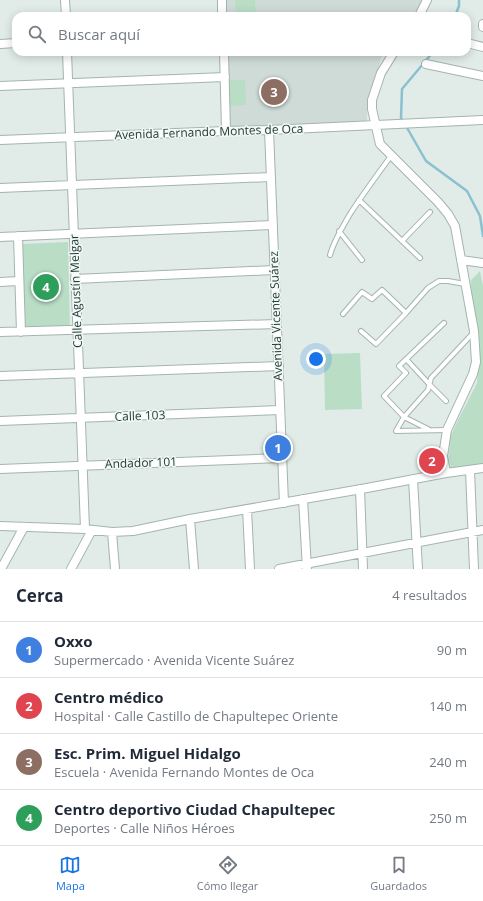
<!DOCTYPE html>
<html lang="es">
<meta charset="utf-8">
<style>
:root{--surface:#fff;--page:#f6f6f7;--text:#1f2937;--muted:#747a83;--line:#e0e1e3;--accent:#1a73e8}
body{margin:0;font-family:"Open Sans",sans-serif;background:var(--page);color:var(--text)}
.you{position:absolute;left:316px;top:359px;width:14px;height:14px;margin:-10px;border:3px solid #fff;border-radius:50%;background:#1a73e8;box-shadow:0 0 0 6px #1a73e833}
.badge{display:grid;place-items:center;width:26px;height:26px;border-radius:50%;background:var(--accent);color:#fff;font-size:13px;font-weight:700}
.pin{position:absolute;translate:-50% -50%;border:2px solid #fff;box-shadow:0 1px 4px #0006}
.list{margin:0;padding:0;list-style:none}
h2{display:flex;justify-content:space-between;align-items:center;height:52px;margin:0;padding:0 16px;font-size:17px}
h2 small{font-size:13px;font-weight:400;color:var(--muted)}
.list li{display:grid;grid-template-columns:26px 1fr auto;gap:12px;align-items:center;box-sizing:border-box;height:56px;padding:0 16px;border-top:1px solid var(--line)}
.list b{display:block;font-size:15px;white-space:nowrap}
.list p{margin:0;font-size:13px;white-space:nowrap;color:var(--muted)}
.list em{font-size:13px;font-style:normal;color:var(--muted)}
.icon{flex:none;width:22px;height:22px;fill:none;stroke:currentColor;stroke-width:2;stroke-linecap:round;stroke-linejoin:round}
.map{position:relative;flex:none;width:483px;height:569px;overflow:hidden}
.search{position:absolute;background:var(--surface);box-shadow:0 2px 10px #0003;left:12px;right:12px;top:12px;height:44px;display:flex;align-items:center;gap:10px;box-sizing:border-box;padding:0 14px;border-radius:12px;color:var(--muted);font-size:15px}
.sheet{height:276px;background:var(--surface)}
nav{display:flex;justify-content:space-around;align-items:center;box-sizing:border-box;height:56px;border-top:1px solid var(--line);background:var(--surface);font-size:11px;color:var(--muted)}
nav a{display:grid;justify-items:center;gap:2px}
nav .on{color:var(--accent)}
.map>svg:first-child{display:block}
</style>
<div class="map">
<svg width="483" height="569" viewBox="0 0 483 569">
<rect width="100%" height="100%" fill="#e1ece8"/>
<path fill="#cfdbd7" d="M 222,0 L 423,0 L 416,16 L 223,16 Z
M 224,52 L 387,52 L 381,58 L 375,81 L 369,94 L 367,105 L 367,122 L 226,128 Z"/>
<path fill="#baddc6" d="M 235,0 L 255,0 L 256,16 L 236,16 Z
M 229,80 L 245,80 L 246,105 L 230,106 Z
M 68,242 L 70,330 L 25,332 L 22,244 Z
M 480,271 L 483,286 L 483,471 L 451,469 L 449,457 L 450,438 L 456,424 L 477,383 L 479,352 L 472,312 L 471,280 Z
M 360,353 L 362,409 L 325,410 L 324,354 Z"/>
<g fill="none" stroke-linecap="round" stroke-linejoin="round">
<path stroke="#8ac0d0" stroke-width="2.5" d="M 455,16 L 459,6 L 459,0
M 403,121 L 401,118 L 402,89 L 433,52
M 406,126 L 426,161 L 467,191 L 480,216 L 483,236"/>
<g stroke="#a4b4af" stroke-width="6">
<path id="service" d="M 359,200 L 420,258
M 339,231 L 362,260
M 402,241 L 430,212
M 330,255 C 334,240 342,228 350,214 C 363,194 377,175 391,156
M 343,314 L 362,292 L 372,299 L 382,290 L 406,313
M 361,331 L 376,344 L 406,313 L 428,288 L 439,281 L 448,281 L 465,284
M 406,359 L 430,385 L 446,401
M 428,429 L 404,417 L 384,396 L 406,373 L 399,366 L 444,323
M 447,430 L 396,431 L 404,417 L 428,390 L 431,378 L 474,332"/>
</g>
<g stroke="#a4b4af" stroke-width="10">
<path id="minor" d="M 65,0 L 66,16
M 222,0 L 222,16
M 419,16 L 427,0
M 483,24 L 483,27
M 467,43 L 483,47
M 0,44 L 16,43
M 67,52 L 85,529
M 224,52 L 226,131
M 394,52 L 381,73 L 372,100 L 372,109 L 380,144 L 438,202 L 448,214 L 455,226 L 474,331 L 476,362 L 473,374 L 447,430 L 443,456 L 446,473
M 426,64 L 483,76
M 0,86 L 225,77
M 269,130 L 284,503
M 0,140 L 226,131 L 269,130 L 483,120
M 0,188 L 271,177
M 18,236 L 21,332
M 0,237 L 273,225
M 461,260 L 483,263
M 75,279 L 274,270
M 0,282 L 19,281
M 0,332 L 277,324
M 0,376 L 279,366
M 0,421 L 280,410
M 0,469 L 282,458
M 470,470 L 474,569
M 413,479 L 418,569
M 360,489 L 363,569
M 303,499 L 307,569
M 247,509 L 250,569
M 190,519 L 194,569
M 0,526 L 85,529 L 112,532 L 133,531 L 190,519 L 367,488 L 446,473 L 483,468
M 112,532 L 115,569
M 1,569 L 24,527
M 71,569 L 92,530
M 279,569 L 483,530"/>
</g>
<use href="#service" stroke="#fff" stroke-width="4"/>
<use href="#minor" stroke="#fff" stroke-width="8"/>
</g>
<g text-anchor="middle" stroke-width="3" stroke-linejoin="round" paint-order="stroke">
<g font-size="12" fill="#223c37" stroke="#f2f8f5">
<text transform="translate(209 132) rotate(-2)" y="4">Avenida Fernando Montes de Oca</text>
<text transform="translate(76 291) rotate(-92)" y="4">Calle Agustín Melgar</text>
<text transform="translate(276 316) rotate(-92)" y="4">Avenida Vicente Suárez</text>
<text transform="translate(140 416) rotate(-2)" y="4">Calle 103</text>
<text transform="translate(141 463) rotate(-2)" y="4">Andador 101</text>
</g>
</g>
</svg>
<div class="you"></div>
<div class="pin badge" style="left:278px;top:448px;background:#3f7fe0">1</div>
<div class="pin badge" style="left:432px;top:461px;background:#e0444e">2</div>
<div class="pin badge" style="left:274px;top:92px;background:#8d6e63">3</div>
<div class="pin badge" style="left:46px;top:287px;background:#2e9e5b">4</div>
<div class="search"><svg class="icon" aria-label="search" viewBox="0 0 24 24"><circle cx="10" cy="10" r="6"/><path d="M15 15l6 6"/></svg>Buscar aquí</div>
</div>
<section class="sheet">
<h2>Cerca<small>4 resultados</small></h2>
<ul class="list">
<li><span class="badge" style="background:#3f7fe0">1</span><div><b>Oxxo</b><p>Supermercado · Avenida Vicente Suárez</p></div><em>90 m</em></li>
<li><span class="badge" style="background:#e0444e">2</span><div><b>Centro médico</b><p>Hospital · Calle Castillo de Chapultepec Oriente</p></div><em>140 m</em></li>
<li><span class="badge" style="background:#8d6e63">3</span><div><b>Esc. Prim. Miguel Hidalgo</b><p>Escuela · Avenida Fernando Montes de Oca</p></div><em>240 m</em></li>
<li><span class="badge" style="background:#2e9e5b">4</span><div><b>Centro deportivo Ciudad Chapultepec</b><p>Deportes · Calle Niños Héroes</p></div><em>250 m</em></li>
</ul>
</section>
<nav>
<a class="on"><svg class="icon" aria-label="map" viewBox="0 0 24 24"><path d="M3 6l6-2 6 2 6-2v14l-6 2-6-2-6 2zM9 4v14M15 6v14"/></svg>Mapa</a>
<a><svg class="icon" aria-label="directions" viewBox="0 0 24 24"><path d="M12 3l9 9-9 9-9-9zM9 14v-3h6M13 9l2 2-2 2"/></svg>Cómo llegar</a>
<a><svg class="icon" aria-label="saved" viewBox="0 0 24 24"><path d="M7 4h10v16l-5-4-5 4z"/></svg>Guardados</a>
</nav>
